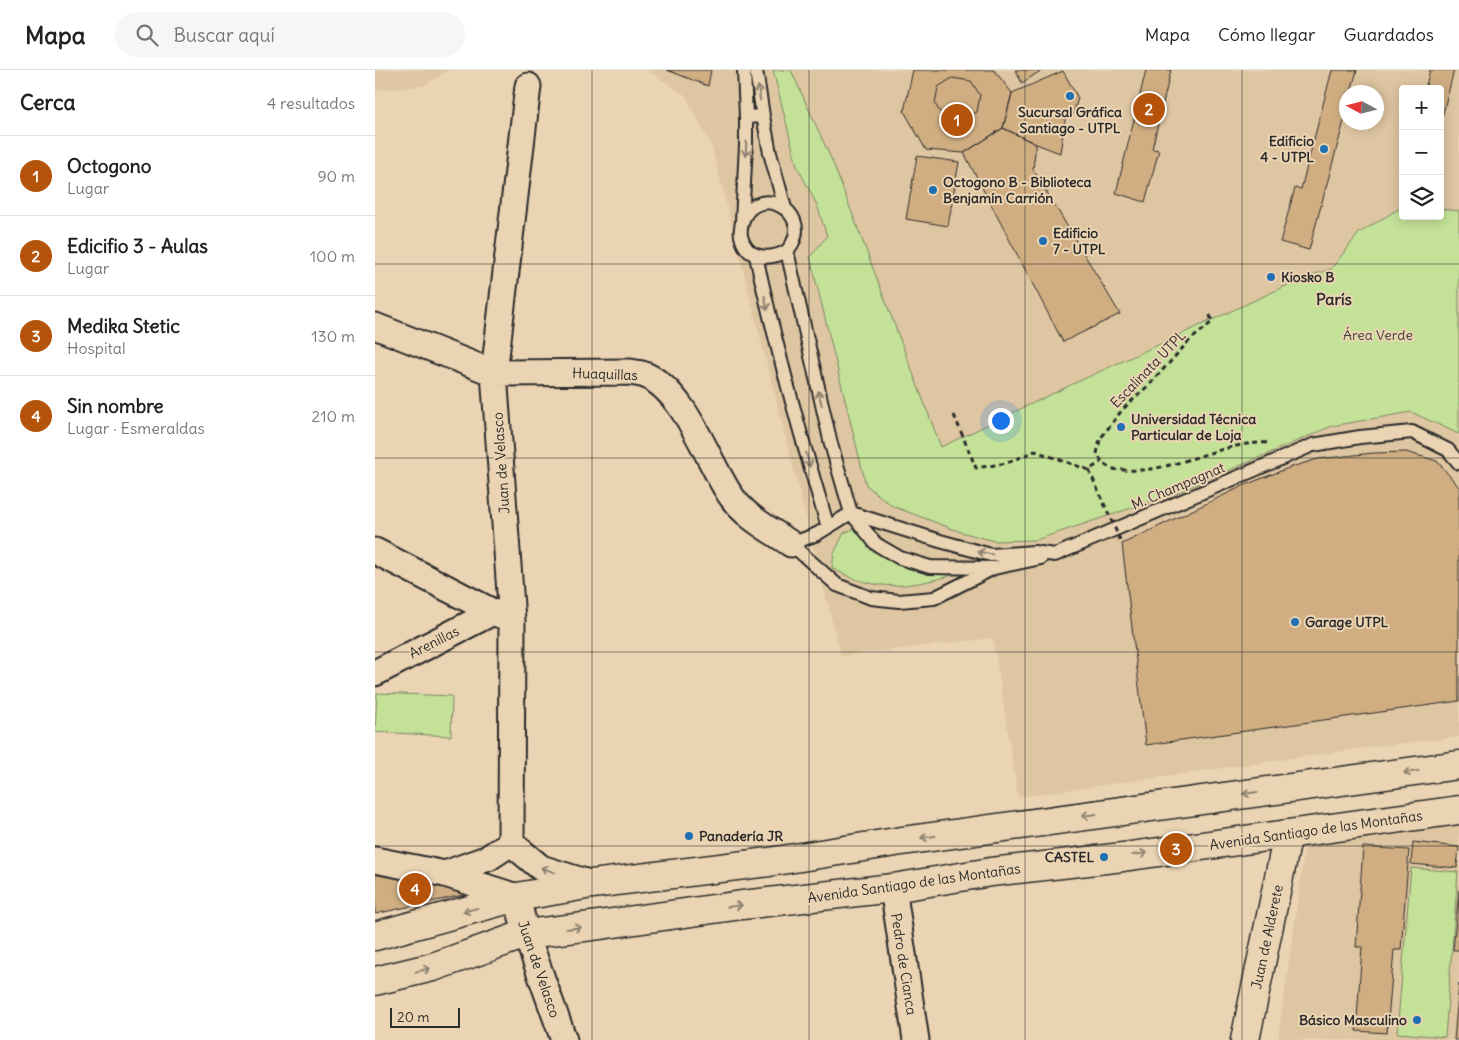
<!DOCTYPE html>
<html lang="es">
<meta charset="utf-8">
<style>
:root{--surface:#fff;--page:#f6f6f6;--text:#222;--muted:#767676;--line:#e0e0e0;--accent:#b45309}
body{margin:0;font-family:Delius,sans-serif;background:var(--page);color:var(--text)}
.controls{position:absolute;right:15px;top:15px;display:grid;overflow:hidden;border-radius:5px;box-shadow:0 2px 12px #0003}
.controls button{width:45px;height:45px;display:grid;place-items:center;padding:0;border:0;border-bottom:1px solid var(--line);background:var(--surface);color:var(--text);font:25px sans-serif}
.compass{position:absolute;left:964px;top:15px;width:45px;height:45px;border-radius:50%;background:var(--surface);box-shadow:0 2px 12px #0003;rotate:277deg}
.scale{position:absolute;left:15px;bottom:12px;width:70px;box-sizing:border-box;padding-left:5px;border:2px solid #2b2b2b;border-top:0;font-size:14px;line-height:18px;white-space:nowrap;color:#2b2b2b;-webkit-text-stroke:4px #ebd4b3;paint-order:stroke}
.you{position:absolute;left:625px;top:350px;width:18px;height:18px;margin:-12px;border:4px solid #fff;border-radius:50%;background:#1a73e8;box-shadow:0 0 0 8px #1a73e833}
.badge{display:grid;place-items:center;width:32px;height:32px;border-radius:50%;background:var(--accent);color:#fff;font-size:16px;font-weight:700}
.pin{position:absolute;translate:-50% -50%;border:2px solid #fff;box-shadow:0 1px 5px #0006}
.list{margin:0;padding:0;list-style:none}
h2{display:flex;justify-content:space-between;align-items:center;height:65px;margin:0;padding:0 20px;font-size:21px}
h2 small{font-size:16px;font-weight:400;color:var(--muted)}
.list li{display:grid;grid-template-columns:32px 1fr auto;gap:15px;align-items:center;box-sizing:border-box;height:80px;padding:0 20px;border-top:1px solid var(--line)}
.list b{display:block;font-size:19px;white-space:nowrap}
.list p{margin:0;font-size:16px;white-space:nowrap;color:var(--muted)}
.list em{font-size:16px;font-style:normal;color:var(--muted)}
.icon{flex:none;width:28px;height:28px;fill:none;stroke:currentColor;stroke-width:2;stroke-linecap:round;stroke-linejoin:round}
.map{position:relative;flex:none;width:1084px;height:970px;overflow:hidden}
header{display:flex;align-items:center;gap:30px;box-sizing:border-box;height:70px;padding:0 25px;background:var(--surface);border-bottom:1px solid var(--line)}
header strong{font-size:24px}
nav{display:flex;gap:28px;margin-inline-start:auto;font-size:18px}
.search{width:350px;height:45px;background:var(--page);display:flex;align-items:center;gap:12px;box-sizing:border-box;padding:0 18px;border-radius:28px;color:var(--muted);font-size:19px}
main{display:flex}
aside{flex:1;background:var(--surface)}
.map>svg:first-child{display:block}
</style>
<header>
<strong>Mapa</strong>
<div class="search"><svg class="icon" aria-label="search" viewBox="0 0 24 24"><circle cx="10" cy="10" r="6"/><path d="M15 15l6 6"/></svg>Buscar aquí</div>
<nav><a>Mapa</a><a>Cómo llegar</a><a>Guardados</a></nav>
</header>
<main>
<aside>
<h2>Cerca<small>4 resultados</small></h2>
<ul class="list">
<li><span class="badge">1</span><div><b>Octogono</b><p>Lugar</p></div><em>90 m</em></li>
<li><span class="badge">2</span><div><b>Edicifio 3 - Aulas</b><p>Lugar</p></div><em>100 m</em></li>
<li><span class="badge">3</span><div><b>Medika Stetic</b><p>Hospital</p></div><em>130 m</em></li>
<li><span class="badge">4</span><div><b>Sin nombre</b><p>Lugar · Esmeraldas</p></div><em>210 m</em></li>
</ul>
</aside>
<div class="map">
<svg width="1084" height="970" viewBox="0 0 1084 970">
<rect width="100%" height="100%" fill="#ebd4b3"/>
<filter id="ink" filterUnits="userSpaceOnUse"><feTurbulence type="fractalNoise" baseFrequency=".02" numOctaves="2"/><feDisplacementMap in="SourceGraphic" scale="10" xChannelSelector="R" yChannelSelector="G"/><feConvolveMatrix kernelMatrix="1 2 1 2 8 2 1 2 1" color-interpolation-filters="sRGB"/></filter>
<g filter="url(#ink)">
<path fill="#dfc6a2" fill-rule="evenodd" d="M 0,0 L 74,0 L 48,16 L 0,20 Z
M 272,0 L 1084,0 L 1084,667 L 996,677 L 643,727 L 618,568 L 466,586 L 337,77 L 310,25 ZM 1028,19 L 1065,19 L 1065,146 L 1028,146 ZM 972,22 L 1002,22 L 1002,52 L 972,52 Z
M 1084,734 L 1084,970 L 903,970 L 933,757 Z"/>
<path fill="#c4e198" stroke="#788662" d="M 398,0 L 416,0 L 458,93 L 566,377 L 700,313 L 926,209 L 956,199 L 984,163 L 1028,136 L 1028,146 L 1065,146 L 1065,139 L 1084,141 L 1084,364 L 1036,342 L 957,356 L 804,422 L 661,470 L 619,471 L 586,462 L 517,436 L 491,415 L 435,187 L 452,166 L 442,135 L 422,96 Z
M 494,452 C 511,483 555,492 586,503 C 536,516 504,525 457,498 L 459,483 L 469,463 Z
M 2,623 L 77,626 L 76,666 L 0,662 Z
M 1036,798 L 1083,802 L 1070,967 L 1022,963 Z"/>
<path fill="#d0ae82" stroke="#2b2b2b" d="M 292,0 L 336,0 L 333,16 Z
M 538,0 L 619,0 L 637,23 L 628,58 L 589,83 L 551,80 L 529,41 Z
M 640,0 L 667,0 L 647,13 Z
M 771,0 L 796,0 L 777,79 L 784,80 L 770,132 L 741,123 Z
M 957,0 L 982,0 L 976,22 L 972,22 L 972,40 L 934,180 L 905,172 L 920,118 L 926,119 Z
M 1055,0 L 1079,0 L 1065,55 L 1065,19 L 1050,19 Z
M 688,1 L 703,28 L 698,45 L 691,44 L 685,83 L 661,74 L 628,58 L 637,23 Z
M 577,8 L 596,11 L 605,25 L 602,42 L 585,51 L 568,47 L 560,34 L 563,17 Z
M 628,58 L 661,74 L 658,99 L 745,244 L 688,272 L 589,83 Z
M 542,86 L 584,92 L 573,156 L 531,149 Z
M 1031,382 L 1062,391 L 1084,417 L 1084,631 L 771,675 L 747,474 L 870,415 L 916,397 L 943,389 L 998,383 Z
M 1038,772 L 1084,777 L 1082,798 L 1036,794 Z
M 988,777 L 1034,780 L 1026,880 L 1019,880 L 1012,963 L 981,961 L 987,877 L 981,877 Z
M 0,804 L 65,814 L 93,824 L 0,844 Z
M 1084,820 L 1084,880 L 1078,880 Z
M 1084,914 L 1084,970 L 1079,970 Z"/>
<g fill="none" stroke-linecap="round" stroke-linejoin="round">
<g stroke="#2b2b2b" stroke-width="16">
<path id="lane" d="M 369,0 L 371,47
M 381,0 L 388,46 L 395,83 L 410,138
M 367,151 L 371,75 L 371,47 L 388,46
M 412,181 C 393,191 371,189 366,166 C 365,160 367,152 369,147 C 386,115 433,141 418,172 C 417,175 414,178 412,181 L 456,374 L 476,443 L 501,474 L 525,488 L 555,497 L 619,498
M 381,186 C 401,277 426,368 453,457
M 476,443 L 565,471 L 616,485 L 659,482 L 680,485 L 938,375 L 985,367 L 1037,362 L 1073,380 L 1084,393
M 476,443 L 442,464 L 416,474 L 462,515 L 496,528 L 524,531 L 559,528 L 619,498 L 666,488"/>
</g>
<g stroke="#2b2b2b" stroke-width="29">
<path id="street" d="M 153,16 L 119,303 L 137,550 L 136,773 L 166,798 L 217,814
M 0,256 L 119,303 L 255,302 C 260,303 265,303 270,305 C 311,322 332,391 356,426 C 370,447 396,460 416,474
M 0,481 L 118,542 L 137,550
M 0,603 L 118,542
M 0,790 L 70,804 L 142,827 L 151,864 L 189,970
M 70,804 L 113,788 L 136,773
M 518,818 L 541,970"/>
</g>
<g stroke="#2b2b2b" stroke-width="31">
<path id="secondary" d="M 0,866 L 142,827 L 217,814 L 394,792 L 527,771 L 1084,695
M 0,911 L 58,897 L 151,864 L 217,856 L 367,835 L 518,818 L 616,802 L 748,787 L 1084,740
M 870,970 L 913,764"/>
</g>
<path stroke="#2b2b2b" stroke-width="3" stroke-dasharray="5 4" stroke-linecap="butt" d="M 835,245 L 837,252 L 813,272 L 776,313 L 747,340 L 725,369 L 722,384 C 726,390 730,397 738,399 C 741,400 745,399 749,400 C 800,404 845,370 896,373
M 579,345 L 601,398 L 632,393 L 660,381 L 714,400 L 726,392"/>
<use href="#lane" stroke="#ebd4b3" stroke-width="12"/>
<use href="#street" stroke="#ebd4b3" stroke-width="25"/>
<use href="#secondary" stroke="#ebd4b3" stroke-width="28"/>
<path stroke="#2b2b2b" stroke-width="3" stroke-dasharray="5 4" stroke-linecap="butt" d="M 714,400 L 747,474"/>
</g>
<defs><path id="oneway-shaft" d="M-6 0H5M1.5-3L5.5 0L1.5 3" fill="none" stroke-width="1.6" stroke-linecap="round" stroke-linejoin="round" transform="scale(1.25)"/></defs>
<g stroke="#8b806f">
<use href="#oneway-shaft" transform="translate(384 23) rotate(-99)"/>
<use href="#oneway-shaft" transform="translate(371 79) rotate(92)"/>
<use href="#oneway-shaft" transform="translate(391 233) rotate(78)"/>
<use href="#oneway-shaft" transform="translate(445 328) rotate(-103)"/>
<use href="#oneway-shaft" transform="translate(433 390) rotate(75)"/>
<use href="#oneway-shaft" transform="translate(610 483) rotate(-168)"/>
<use href="#oneway-shaft" transform="translate(1036 702) rotate(172)"/>
<use href="#oneway-shaft" transform="translate(875 723) rotate(172)"/>
<use href="#oneway-shaft" transform="translate(714 745) rotate(172)"/>
<use href="#oneway-shaft" transform="translate(553 767) rotate(172)"/>
<use href="#oneway-shaft" transform="translate(765 784) rotate(-8)"/>
<use href="#oneway-shaft" transform="translate(173 800) rotate(-160)"/>
<use href="#oneway-shaft" transform="translate(360 836) rotate(-8)"/>
<use href="#oneway-shaft" transform="translate(95 840) rotate(165)"/>
<use href="#oneway-shaft" transform="translate(199 858) rotate(-7)"/>
<use href="#oneway-shaft" transform="translate(48 900) rotate(-13)"/>
</g>
</g>
<path fill="none" stroke="#2b2b2b" stroke-width="1" stroke-opacity="0.55" d="M 217,0 L 217,970M 434,0 L 434,970M 650,0 L 650,970M 867,0 L 867,970M 0,194 L 1084,194M 0,388 L 1084,388M 0,582 L 1084,582M 0,776 L 1084,776"/>
<g fill="#1f6fb2" stroke="#ebd4b3" stroke-width="2">
<circle cx="695" cy="26" r="5"/>
<circle cx="949" cy="79" r="5"/>
<circle cx="558" cy="120" r="5"/>
<circle cx="668" cy="171" r="5"/>
<circle cx="896" cy="207" r="5"/>
<circle cx="746" cy="357" r="5"/>
<circle cx="920" cy="552" r="5"/>
<circle cx="314" cy="766" r="5"/>
<circle cx="729" cy="787" r="5"/>
<circle cx="1042" cy="950" r="5"/>
</g>
<g text-anchor="middle" stroke-width="4" stroke-linejoin="round" paint-order="stroke">
<g font-size="14" font-weight="bold" fill="#2b2b2b" stroke="#ebd4b3" text-anchor="start">
<text x="695" y="47" text-anchor="middle">Sucursal Gráfica<tspan x="695" dy="16">Santiago - UTPL</tspan></text>
<text x="939" y="76" text-anchor="end">Edificio<tspan x="939" dy="16">4 - UTPL</tspan></text>
<text x="568" y="117">Octogono B - Biblioteca<tspan x="568" dy="16">Benjamín Carrión</tspan></text>
<text x="678" y="168">Edificio<tspan x="678" dy="16">7 - UTPL</tspan></text>
<text x="906" y="212">Kiosko B</text>
<text x="756" y="354">Universidad Técnica<tspan x="756" dy="16">Particular de Loja</tspan></text>
<text x="930" y="557">Garage UTPL</text>
<text x="324" y="771">Panadería JR</text>
<text x="719" y="792" text-anchor="end">CASTEL</text>
<text x="1032" y="955" text-anchor="end">Básico Masculino</text>
</g>
<g font-size="14" fill="#42463b" stroke="#ebd4b3">
<text x="1003" y="270">Área Verde</text>
</g>
<g font-size="14" fill="#2b2b2b" stroke="#ebd4b3">
<text transform="translate(773 299) rotate(-46)" y="5">Escalinata UTPL</text>
<text transform="translate(230 304) rotate(2)" y="5">Huaquillas</text>
<text transform="translate(126 393) rotate(-94)" y="5">Juan de Velasco</text>
<text transform="translate(803 416) rotate(-23)" y="5">M. Champagnat</text>
<text transform="translate(59 572) rotate(-27)" y="5">Arenillas</text>
<text transform="translate(941 760) rotate(-8)" y="5">Avenida Santiago de las Montañas</text>
<text transform="translate(539 813) rotate(-8)" y="5">Avenida Santiago de las Montañas</text>
<text transform="translate(892 867) rotate(-78)" y="5">Juan de Alderete</text>
<text transform="translate(529 894) rotate(81)" y="5">Pedro de Cianca</text>
<text transform="translate(164 899) rotate(71)" y="5">Juan de Velasco</text>
</g>
<g font-size="16" font-weight="bold" fill="#2b2b2b" stroke="#ebd4b3">
<text x="959" y="235">París</text>
</g>
</g>
</svg>
<div class="controls">
<button>+</button>
<button>−</button>
<button><svg class="icon" aria-label="layers" viewBox="0 0 24 24"><path d="M12 4l9 5-9 5-9-5zM3 14l9 5 9-5"/></svg></button>
</div>
<svg class="compass" viewBox="-18 -18 36 36"><path d="M0-13l5 13h-10z" fill="#e53935"/><path d="M0 13l5-13h-10z" fill="#767676"/></svg>
<div class="scale">20 m</div>
<div class="you"></div>
<div class="pin badge" style="left:582px;top:50px">1</div>
<div class="pin badge" style="left:774px;top:39px">2</div>
<div class="pin badge" style="left:801px;top:779px">3</div>
<div class="pin badge" style="left:40px;top:819px">4</div>
</div>
</main>
